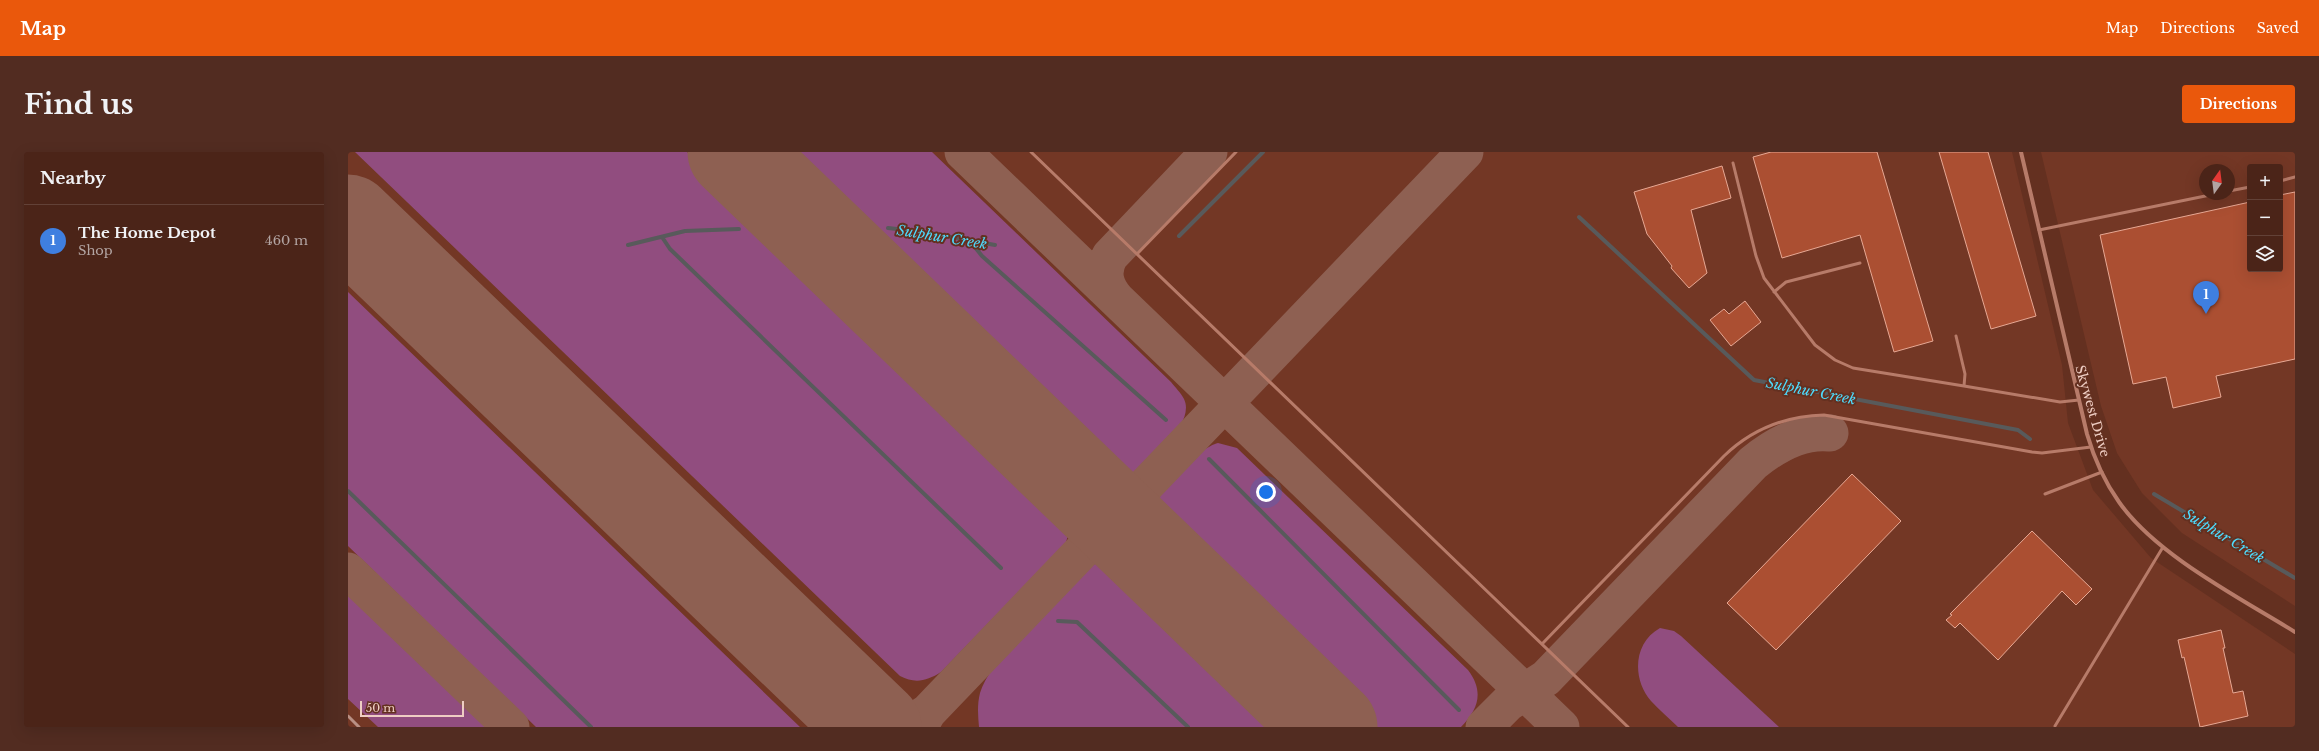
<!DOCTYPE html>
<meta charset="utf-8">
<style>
:root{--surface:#4b2418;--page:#522c21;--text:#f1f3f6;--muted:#b2a4a2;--line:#624137;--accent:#ea580c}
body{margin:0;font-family:"Libre Baskerville",serif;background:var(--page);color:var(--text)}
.controls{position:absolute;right:12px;top:12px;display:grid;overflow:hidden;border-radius:4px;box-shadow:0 4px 16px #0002}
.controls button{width:36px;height:36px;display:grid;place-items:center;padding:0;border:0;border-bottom:1px solid var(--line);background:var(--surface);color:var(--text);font:20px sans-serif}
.compass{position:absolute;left:1851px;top:12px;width:36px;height:36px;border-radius:50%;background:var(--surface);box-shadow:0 4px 16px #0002;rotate:14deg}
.scale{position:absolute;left:12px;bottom:10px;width:104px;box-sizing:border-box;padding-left:4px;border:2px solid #eecdc3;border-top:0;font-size:11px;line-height:14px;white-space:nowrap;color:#eecdc3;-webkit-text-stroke:3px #643020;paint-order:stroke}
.you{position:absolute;left:918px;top:340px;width:14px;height:14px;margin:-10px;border:3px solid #fff;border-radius:50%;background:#1a73e8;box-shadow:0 0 0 6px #1a73e833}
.badge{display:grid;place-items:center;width:26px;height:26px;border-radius:50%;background:var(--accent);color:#fff;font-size:13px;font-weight:700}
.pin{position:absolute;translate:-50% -33px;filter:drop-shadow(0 1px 2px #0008)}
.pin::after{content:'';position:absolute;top:21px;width:14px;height:12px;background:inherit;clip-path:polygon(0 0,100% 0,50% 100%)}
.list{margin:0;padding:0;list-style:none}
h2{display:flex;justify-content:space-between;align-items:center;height:52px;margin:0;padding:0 16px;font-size:17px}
h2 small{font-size:13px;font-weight:400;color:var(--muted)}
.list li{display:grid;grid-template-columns:26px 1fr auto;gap:12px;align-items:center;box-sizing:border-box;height:72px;padding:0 16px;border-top:1px solid var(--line)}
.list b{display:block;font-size:15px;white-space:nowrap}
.list p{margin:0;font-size:13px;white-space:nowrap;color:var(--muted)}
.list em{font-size:13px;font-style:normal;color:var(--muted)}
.icon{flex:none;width:22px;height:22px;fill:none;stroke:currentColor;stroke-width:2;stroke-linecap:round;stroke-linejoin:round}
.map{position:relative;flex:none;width:1947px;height:575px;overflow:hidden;border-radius:4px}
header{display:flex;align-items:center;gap:24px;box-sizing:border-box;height:56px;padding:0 20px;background:var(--accent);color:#fff}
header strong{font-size:19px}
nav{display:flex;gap:22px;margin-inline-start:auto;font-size:14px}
.intro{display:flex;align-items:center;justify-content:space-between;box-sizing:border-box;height:96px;padding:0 24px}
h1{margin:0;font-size:28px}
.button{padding:10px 18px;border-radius:4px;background:var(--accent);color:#fff;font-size:14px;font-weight:700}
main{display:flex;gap:24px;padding:0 24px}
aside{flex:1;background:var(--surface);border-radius:4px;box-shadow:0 4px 16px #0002}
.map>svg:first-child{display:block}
</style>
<header>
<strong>Map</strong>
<nav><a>Map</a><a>Directions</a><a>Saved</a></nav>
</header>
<div class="intro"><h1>Find us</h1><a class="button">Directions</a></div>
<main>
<aside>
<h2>Nearby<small></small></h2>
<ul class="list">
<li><span class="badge" style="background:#3f7fe0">1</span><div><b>The Home Depot</b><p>Shop</p></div><em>460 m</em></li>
</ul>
</aside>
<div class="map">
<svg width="1947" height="575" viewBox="0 0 1947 575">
<rect width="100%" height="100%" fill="#643020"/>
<path fill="#733725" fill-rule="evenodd" d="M 0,0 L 1664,0 L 1714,213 L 1720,271 L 1745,338 L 1803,406 L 1947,502 L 1947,575 L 0,575 Z
M 1693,0 L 1947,0 L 1947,454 L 1834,381 L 1794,341 L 1769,301 L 1753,254 ZM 1902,15 L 1932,15 L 1932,117 L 1902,117 ZM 1857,18 L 1881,18 L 1881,42 L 1857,42 Z"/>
<path fill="#914d7f" d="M 7,0 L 339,0 L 709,359 C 719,369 724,378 717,392 L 593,520 C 579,529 567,532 552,524 Z
M 434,0 L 584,0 L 823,230 C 827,235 833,241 836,247 C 848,272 802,307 787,323 L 773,324 Z
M 0,140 L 452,575 L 188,575 L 0,394 Z
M 870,291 L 889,296 L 1120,518 C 1136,539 1131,557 1113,575 L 1029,575 L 812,367 L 807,355 C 809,337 852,295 870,291 Z
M 754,409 L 769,416 L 935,575 L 631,575 C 630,564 629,553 632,541 C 643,504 712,444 742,414 Z
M 0,440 L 140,575 L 30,575 L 0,547 Z
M 1312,476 L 1326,479 L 1333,484 L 1431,575 L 1330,575 C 1321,566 1311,558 1303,549 C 1284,527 1285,491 1312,476 Z"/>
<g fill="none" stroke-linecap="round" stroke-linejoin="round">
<path stroke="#585a5b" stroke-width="4" d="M 1231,65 L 1406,228 L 1670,278 L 1682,287
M 540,76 L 575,80 L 647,93
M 831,84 L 915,0
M 314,85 L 322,97 L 653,416
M 622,89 L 634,104 L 818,268
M 280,93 L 337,79 L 391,77
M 861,307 L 1111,558
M 0,339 L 243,575
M 1806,342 L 1947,426
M 710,469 L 729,470 L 840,575"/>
<path stroke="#8e6052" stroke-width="37" d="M 615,0 L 1213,575
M 768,147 C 757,134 753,120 762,104 L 861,0
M 798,333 L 1117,0
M 0,419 L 163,575
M 580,560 L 736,397 C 766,356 713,317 688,291 C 716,316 758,369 798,333 C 766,380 820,416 850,446 C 820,420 776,365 734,399
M 519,575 L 510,563 L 421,473 L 520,563 C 543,575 559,575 580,560 L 571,575
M 983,575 L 981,573 L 984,575
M 1136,575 L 1160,551 L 1198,526 L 1405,311 C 1427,293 1453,278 1482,281"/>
<path stroke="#8e6052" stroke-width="93" d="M 386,0 L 983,575
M 0,69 L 527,575"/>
</g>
<path fill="#ab4f32" stroke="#e7a894" d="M 1423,0 L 1529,0 L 1585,189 L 1546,200 L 1512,83 L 1434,106 L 1405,5 Z
M 1591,0 L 1640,0 L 1688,164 L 1643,177 Z
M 1374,14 L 1383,46 L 1343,58 L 1359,121 L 1341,136 L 1323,116 L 1324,114 L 1299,82 L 1286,40 Z
M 1947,40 L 1947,207 L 1868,224 L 1873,245 L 1825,256 L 1818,225 L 1785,232 L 1752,83 L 1902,50 L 1902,117 L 1932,117 L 1932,43 Z
M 1397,149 L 1413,170 L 1383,194 L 1362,168 L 1376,157 L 1381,162 Z
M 1504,322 L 1553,369 L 1428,498 L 1379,451 Z
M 1684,379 L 1744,437 L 1728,453 L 1714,439 L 1650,508 L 1612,471 L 1607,476 L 1598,468 L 1604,463 L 1602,462 Z
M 1873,478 L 1877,496 L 1875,496 L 1885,541 L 1895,539 L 1900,564 L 1852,575 L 1836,505 L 1834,506 L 1830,488 Z"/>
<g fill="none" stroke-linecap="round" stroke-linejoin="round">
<path stroke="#b77b69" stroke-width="3" d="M 683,0 L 1280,575
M 1385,11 L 1408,104 L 1416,126 L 1467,193 L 1487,208 L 1505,216 L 1616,234 L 1712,250 L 1731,248
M 1932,29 L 1947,25
M 1881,39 L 1902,35
M 1691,78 L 1867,42
M 789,102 L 888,0
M 1426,140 L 1438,130 L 1512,111
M 1608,184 L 1617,222 L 1616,234
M 1697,342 L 1754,320
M 1194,492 L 1376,304 C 1404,277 1437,264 1476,263 L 1684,300 L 1694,301 L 1743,295
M 1707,574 L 1815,395"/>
<path stroke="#b77b69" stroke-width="4" d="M 1673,0 L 1739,282 C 1746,306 1756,329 1771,350 C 1808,403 1892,446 1947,480"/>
<path stroke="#b99084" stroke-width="3" d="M 0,564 L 11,575"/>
</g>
<g text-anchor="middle" stroke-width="4" stroke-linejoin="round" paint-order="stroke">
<g font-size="13" fill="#eecdc3" stroke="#643020">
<text transform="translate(1745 259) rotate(74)" y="5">Skywest Drive</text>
</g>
<g font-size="14" font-style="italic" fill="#4edbfd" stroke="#643020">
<text transform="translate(594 85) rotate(9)" y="5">Sulphur Creek</text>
<text transform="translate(1463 239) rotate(11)" y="5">Sulphur Creek</text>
<text transform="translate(1876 384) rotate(31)" y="5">Sulphur Creek</text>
</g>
</g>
</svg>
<div class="controls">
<button>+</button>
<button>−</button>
<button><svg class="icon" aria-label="layers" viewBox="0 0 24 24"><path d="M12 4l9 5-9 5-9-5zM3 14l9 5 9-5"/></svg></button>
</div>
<svg class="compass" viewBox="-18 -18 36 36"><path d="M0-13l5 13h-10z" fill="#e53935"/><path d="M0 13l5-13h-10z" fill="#b2a4a2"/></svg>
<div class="scale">50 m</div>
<div class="you"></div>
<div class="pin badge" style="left:1858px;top:162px;background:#3f7fe0">1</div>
</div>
</main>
